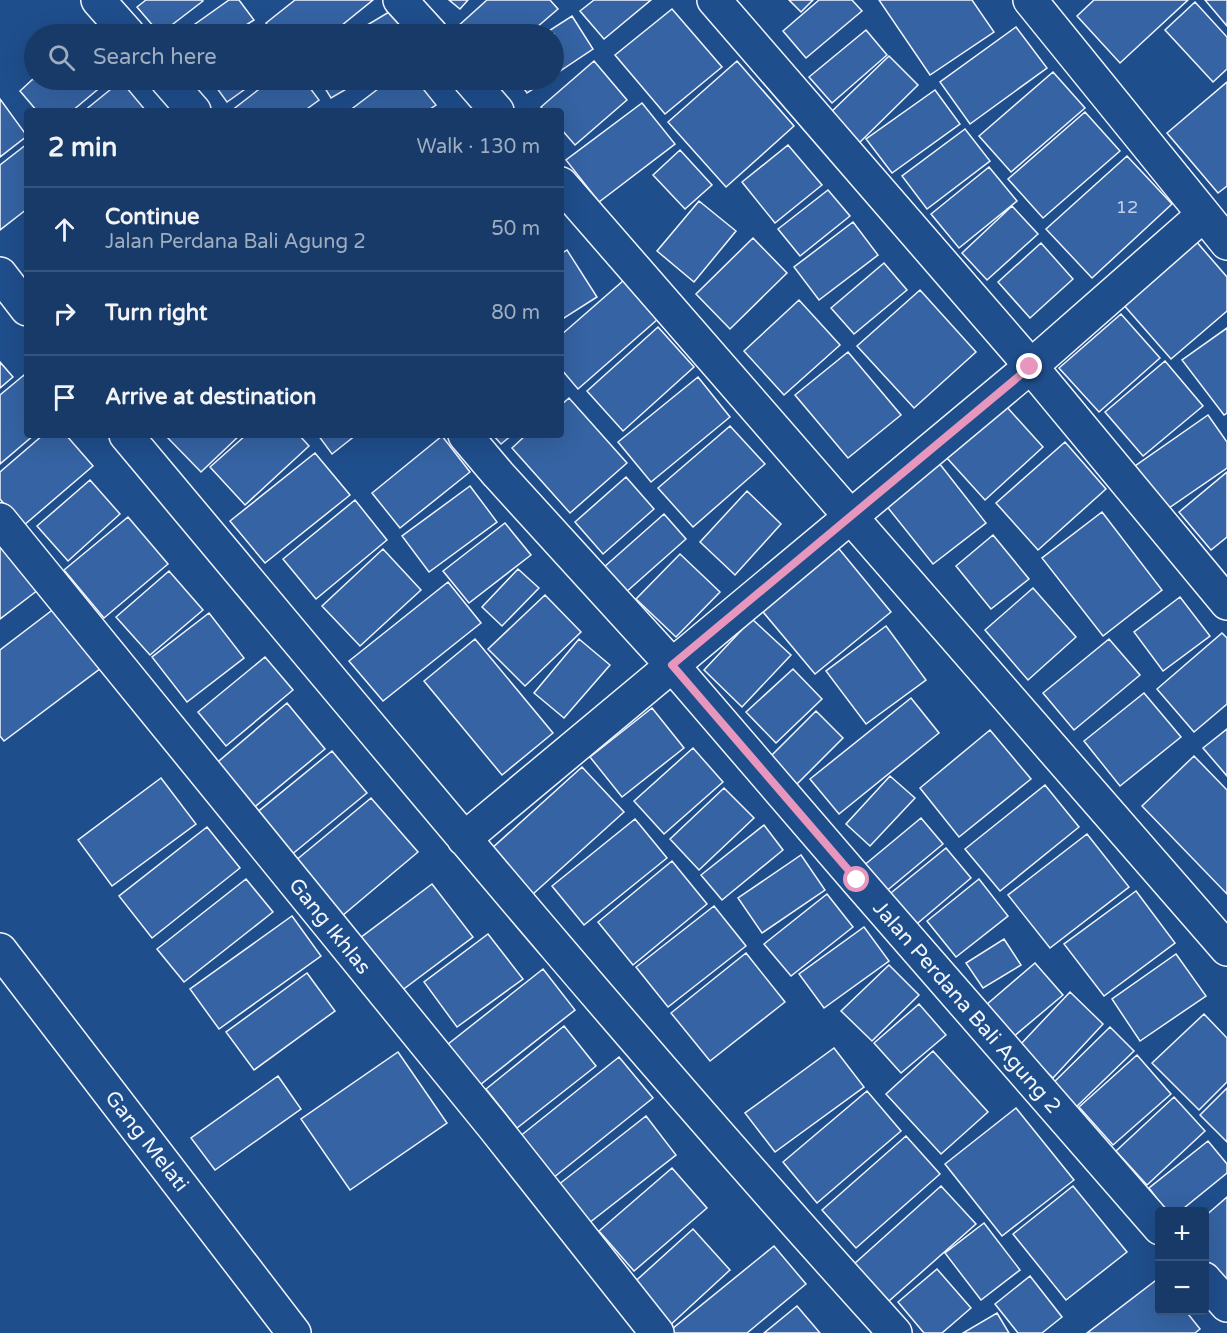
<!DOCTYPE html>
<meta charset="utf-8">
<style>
:root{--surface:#173a69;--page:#244571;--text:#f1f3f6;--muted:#9eadc0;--line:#36547d}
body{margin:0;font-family:"Varela Round",sans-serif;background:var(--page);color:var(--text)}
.controls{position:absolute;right:18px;bottom:18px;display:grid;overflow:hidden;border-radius:6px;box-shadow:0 6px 24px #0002}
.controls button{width:54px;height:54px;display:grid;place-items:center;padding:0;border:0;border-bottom:2px solid var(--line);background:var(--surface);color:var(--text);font:30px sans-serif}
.stop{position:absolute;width:18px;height:18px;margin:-14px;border:4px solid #e797bd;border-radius:50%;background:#fff}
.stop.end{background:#e797bd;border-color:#fff;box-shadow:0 2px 6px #0008}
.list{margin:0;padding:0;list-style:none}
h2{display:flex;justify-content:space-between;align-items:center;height:78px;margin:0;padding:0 24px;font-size:26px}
h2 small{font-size:20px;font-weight:400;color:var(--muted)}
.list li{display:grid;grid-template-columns:39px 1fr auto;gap:18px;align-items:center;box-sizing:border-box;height:84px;padding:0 24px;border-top:2px solid var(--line)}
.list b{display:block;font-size:22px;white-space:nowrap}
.list p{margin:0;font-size:20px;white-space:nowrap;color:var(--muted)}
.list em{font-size:20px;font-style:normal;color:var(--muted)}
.icon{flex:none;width:33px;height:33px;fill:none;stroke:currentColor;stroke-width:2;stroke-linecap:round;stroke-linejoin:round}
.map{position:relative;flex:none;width:1227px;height:1333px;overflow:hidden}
.search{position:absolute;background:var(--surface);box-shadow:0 6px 24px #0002;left:24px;top:24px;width:540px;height:66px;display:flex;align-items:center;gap:15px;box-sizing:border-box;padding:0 21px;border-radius:33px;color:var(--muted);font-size:22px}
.panel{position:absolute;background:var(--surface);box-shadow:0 6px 24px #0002;left:24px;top:108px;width:540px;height:330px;border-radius:6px}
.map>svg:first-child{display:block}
</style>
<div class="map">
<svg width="1227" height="1333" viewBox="0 0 1227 1333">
<rect width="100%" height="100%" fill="#1f4e8c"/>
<path fill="#3563a3" stroke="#f2f6ff" stroke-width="1.5" d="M 146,0 L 202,0 L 203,1 L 160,34 L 137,7 Z
M 229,0 L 239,0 L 254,20 L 232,34 L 181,34 Z
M 295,0 L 373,0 L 331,34 L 275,34 L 266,23 Z
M 449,0 L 468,0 L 460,9 Z
M 487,0 L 550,0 L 558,9 L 529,34 L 464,34 L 457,27 Z
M 594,0 L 651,0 L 604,39 L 580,11 Z
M 789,0 L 813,0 L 801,12 Z
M 819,0 L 852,0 L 862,11 L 806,58 L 783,31 Z
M 879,0 L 972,0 L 994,32 L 930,75 Z
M 1094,0 L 1188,0 L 1120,63 L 1077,16 Z
M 1205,0 L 1227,0 L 1227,26 Z
M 1195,2 L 1227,37 L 1227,69 L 1213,82 L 1165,30 Z
M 394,9 L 410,34 L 352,34 Z
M 672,9 L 722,67 L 665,114 L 615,55 Z
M 572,16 L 593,49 L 554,75 L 554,34 L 544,34 Z
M 262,25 L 269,34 L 248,34 Z
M 1016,27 L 1047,68 L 970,124 L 940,82 Z
M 866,30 L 887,55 L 832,103 L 809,77 Z
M 889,56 L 918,85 L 856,146 L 827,116 Z
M 594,61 L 627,100 L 575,145 L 561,129 L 561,111 L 545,111 L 541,107 Z
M 737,61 L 794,126 L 726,187 L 668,122 Z
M 1053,72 L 1085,108 L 1011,172 L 979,136 Z
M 34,78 L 34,80 L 109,80 L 72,111 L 37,111 L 20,91 Z
M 211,80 L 258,80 L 227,102 Z
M 271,80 L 304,80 L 319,100 L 304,111 L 231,111 Z
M 320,80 L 362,80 L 331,98 Z
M 390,80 L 416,80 L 436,105 L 427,111 L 349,111 Z
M 518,80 L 547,80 L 527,93 Z
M 121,81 L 146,111 L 84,111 Z
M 1227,82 L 1227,186 L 1218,193 L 1167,133 Z
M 935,90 L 960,124 L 892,173 L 866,139 Z
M 0,99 L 27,136 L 0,157 Z
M 642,103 L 675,144 L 599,202 L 566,160 Z
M 1085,112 L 1120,151 L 1043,218 L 1008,179 Z
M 965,129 L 990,161 L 927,209 L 902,176 Z
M 27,144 L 27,209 L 0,230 L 0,165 Z
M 788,145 L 822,185 L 775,223 L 742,182 Z
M 680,150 L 712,185 L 685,209 L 653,175 Z
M 1127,156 L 1172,204 L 1092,278 L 1046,229 Z
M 989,167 L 1017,201 L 959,248 L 931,214 Z
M 828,190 L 850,216 L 800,256 L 778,229 Z
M 699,201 L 736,231 L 694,282 L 657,251 Z
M 1012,206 L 1038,234 L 987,280 L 962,253 Z
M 853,222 L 878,255 L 819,300 L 794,267 Z
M 753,238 L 787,273 L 730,329 L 696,294 Z
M 1195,240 L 1227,277 L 1227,311 L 1171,359 L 1122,303 Z
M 1041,243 L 1073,279 L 1030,318 L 998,282 Z
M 567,250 L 597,297 L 561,320 L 561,254 Z
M 884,263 L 907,290 L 854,334 L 831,308 Z
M 624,280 L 658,319 L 578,389 L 561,369 L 561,335 Z
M 920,290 L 976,352 L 914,408 L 857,346 Z
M 799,300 L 840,345 L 784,395 L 744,351 Z
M 1121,314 L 1160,358 L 1099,412 L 1059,368 Z
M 658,327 L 694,367 L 623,431 L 587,391 Z
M 1227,328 L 1227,413 L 1224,415 L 1182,360 Z
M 848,352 L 901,415 L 848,458 L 795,395 Z
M 1165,361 L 1203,406 L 1143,456 L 1105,412 Z
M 0,362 L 13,377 L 0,388 Z
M 24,375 L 27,379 L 27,435 L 34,435 L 0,464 L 0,395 Z
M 698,377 L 730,417 L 651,482 L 618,442 Z
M 569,398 L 627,463 L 570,513 L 512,448 L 526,435 L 561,435 L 561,405 Z
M 1006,406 L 1043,447 L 985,500 L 947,458 Z
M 1208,415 L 1227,442 L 1227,468 L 1166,510 L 1135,466 Z
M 730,426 L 765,464 L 693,527 L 658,488 Z
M 43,435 L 66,435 L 93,466 L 23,526 L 0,499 L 0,472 Z
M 165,435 L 240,435 L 201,472 Z
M 246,435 L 299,435 L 309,446 L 245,505 L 210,467 Z
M 318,435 L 356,435 L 332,454 Z
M 493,435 L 512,435 L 501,444 Z
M 442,436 L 470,472 L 400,528 L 372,493 Z
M 1065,442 L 1106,489 L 1038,550 L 996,503 Z
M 315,453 L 350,495 L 265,563 L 230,521 Z
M 939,463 L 986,523 L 933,564 L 885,504 Z
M 1227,472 L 1227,537 L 1211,550 L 1179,512 Z
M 626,477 L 654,509 L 603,554 L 575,522 Z
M 90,480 L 120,514 L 68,561 L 37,526 Z
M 470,486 L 497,522 L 429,572 L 402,536 Z
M 747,491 L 781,524 L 735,575 L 700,542 Z
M 355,500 L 387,540 L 316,599 L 283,559 Z
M 1102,512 L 1162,590 L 1103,636 L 1042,558 Z
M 664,514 L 686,539 L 625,593 L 603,568 Z
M 128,517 L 168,564 L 104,618 L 64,570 Z
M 505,523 L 531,555 L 469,603 L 443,571 Z
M 993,535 L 1029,579 L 991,609 L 956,566 Z
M 0,544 L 38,590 L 0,619 Z
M 835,544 L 891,612 L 815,674 L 758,606 Z
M 383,549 L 421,590 L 360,646 L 322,606 Z
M 680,554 L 720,592 L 676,637 L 636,599 Z
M 518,569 L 539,588 L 502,626 L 482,607 Z
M 169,571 L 203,610 L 150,655 L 116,617 Z
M 448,582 L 481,623 L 383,701 L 349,661 Z
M 1033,588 L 1076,637 L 1028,680 L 985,630 Z
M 545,595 L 581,632 L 525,686 L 488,649 Z
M 1180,597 L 1210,636 L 1163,671 L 1134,632 Z
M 55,608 L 101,668 L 4,741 L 0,736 L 0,650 Z
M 209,613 L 244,658 L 187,702 L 152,657 Z
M 752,619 L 791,655 L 742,707 L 704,670 Z
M 886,626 L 926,680 L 866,724 L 826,671 Z
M 1222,633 L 1227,638 L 1227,704 L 1194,732 L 1157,689 Z
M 475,639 L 553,733 L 502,775 L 424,681 Z
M 579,639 L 610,665 L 564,718 L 534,693 Z
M 1109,639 L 1140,675 L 1074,730 L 1043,693 Z
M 265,657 L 293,690 L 226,746 L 198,712 Z
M 793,669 L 822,699 L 776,743 L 746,712 Z
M 1144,693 L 1181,737 L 1120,786 L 1084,741 Z
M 911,698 L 939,733 L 839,814 L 810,779 Z
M 287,703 L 325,749 L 251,810 L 213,766 Z
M 652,708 L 684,748 L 622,797 L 590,757 Z
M 816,711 L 843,738 L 796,785 L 768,759 Z
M 1227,729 L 1227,776 L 1203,748 Z
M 990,730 L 1031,779 L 959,837 L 920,788 Z
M 693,748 L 723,782 L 664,834 L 634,801 Z
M 332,751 L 367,793 L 285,860 L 250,818 Z
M 1194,756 L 1227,790 L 1227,894 L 1142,806 Z
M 582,767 L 624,812 L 533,894 L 491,849 Z
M 890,776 L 915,798 L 870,846 L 846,824 Z
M 161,778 L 196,824 L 112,886 L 78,840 Z
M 1045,785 L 1079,827 L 1000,891 L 965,849 Z
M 724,788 L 754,818 L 699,870 L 670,839 Z
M 371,798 L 418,852 L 336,921 L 289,866 Z
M 921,818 L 943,844 L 884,893 L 862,867 Z
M 635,819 L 667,858 L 584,925 L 552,886 Z
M 764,825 L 783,850 L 722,900 L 701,875 Z
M 207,827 L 240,868 L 152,938 L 119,896 Z
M 1087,834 L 1129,887 L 1050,948 L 1008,895 Z
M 946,848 L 971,878 L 912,928 L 886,897 Z
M 801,855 L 825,890 L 762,933 L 738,898 Z
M 672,861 L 707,904 L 633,965 L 598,922 Z
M 246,879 L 273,912 L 184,982 L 157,949 Z
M 979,879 L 1008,916 L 956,957 L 927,921 Z
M 432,884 L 473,937 L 397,994 L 356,941 Z
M 1136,891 L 1175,943 L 1104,996 L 1064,944 Z
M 827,894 L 853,927 L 791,976 L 764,944 Z
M 714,906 L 746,946 L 668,1007 L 636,967 Z
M 292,916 L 321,956 L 219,1029 L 190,989 Z
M 864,927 L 889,961 L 824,1008 L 799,974 Z
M 488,934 L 523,979 L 457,1027 L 424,982 Z
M 1004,939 L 1021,965 L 983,988 L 966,963 Z
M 746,953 L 785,1002 L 710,1061 L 671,1013 Z
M 1176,954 L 1206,996 L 1140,1041 L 1112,999 Z
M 1035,963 L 1063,995 L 1006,1043 L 979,1011 Z
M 889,965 L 919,995 L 872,1041 L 841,1011 Z
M 543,969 L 575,1010 L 471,1092 L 438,1052 Z
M 307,973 L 335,1011 L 254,1070 L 226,1032 Z
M 1070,992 L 1103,1024 L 1053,1078 L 1019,1046 Z
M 919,1004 L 946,1035 L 901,1073 L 874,1043 Z
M 1204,1014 L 1227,1038 L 1227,1082 L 1199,1110 L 1152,1063 Z
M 564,1026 L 596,1066 L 517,1128 L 486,1089 Z
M 1110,1027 L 1134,1051 L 1072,1111 L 1049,1087 Z
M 834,1048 L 864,1087 L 775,1152 L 745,1113 Z
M 933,1051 L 988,1112 L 941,1154 L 886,1094 Z
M 398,1052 L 447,1123 L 350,1190 L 301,1119 Z
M 1137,1055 L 1171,1094 L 1113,1145 L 1079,1107 Z
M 619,1057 L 653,1098 L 553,1178 L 519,1137 Z
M 278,1076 L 301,1109 L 215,1170 L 191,1138 Z
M 1227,1088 L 1227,1142 L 1200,1115 Z
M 867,1091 L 901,1131 L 817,1203 L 783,1162 Z
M 1174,1097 L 1205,1131 L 1147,1185 L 1116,1151 Z
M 1016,1108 L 1074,1180 L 1002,1236 L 945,1164 Z
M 646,1116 L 676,1155 L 589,1223 L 558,1185 Z
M 906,1136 L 940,1174 L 856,1248 L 822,1210 Z
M 1208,1141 L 1227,1164 L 1227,1173 L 1179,1212 L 1167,1212 L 1149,1188 Z
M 672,1168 L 707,1208 L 634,1271 L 599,1231 Z
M 941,1186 L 976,1224 L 889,1301 L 854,1264 Z
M 1073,1186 L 1127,1252 L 1066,1300 L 1013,1234 Z
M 1227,1197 L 1227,1285 L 1204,1260 L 1204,1217 Z
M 984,1223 L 1020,1270 L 981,1300 L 945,1253 Z
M 693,1229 L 730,1270 L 667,1328 L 629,1287 Z
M 774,1246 L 806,1284 L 747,1333 L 667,1333 Z
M 937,1269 L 971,1308 L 942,1333 L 924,1333 L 898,1302 Z
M 1030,1276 L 1062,1317 L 1042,1333 L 1018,1333 L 995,1304 Z
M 1159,1278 L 1160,1310 L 1185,1310 L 1200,1329 L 1195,1333 L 1087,1333 Z
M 797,1306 L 820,1333 L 764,1333 Z
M 997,1313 L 1009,1333 L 963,1333 Z"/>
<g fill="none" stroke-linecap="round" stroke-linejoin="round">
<g stroke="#f2f6ff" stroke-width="36">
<path id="street" d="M 98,0 L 128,34
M 400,0 L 431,34
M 714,0 L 1018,351 L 1227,603
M 1030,0 L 1227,243
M 167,80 L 194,111
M 470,80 L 497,111
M 561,184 L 1227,949
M 0,274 L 27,309
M 126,435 C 379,737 630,1041 895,1333
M 465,435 L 498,474 L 672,665 L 857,880 L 1160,1228
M 0,520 L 494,1127 L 657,1333
M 464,839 L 1030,367 L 1203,215
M 0,950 L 294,1333
M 1204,1279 L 1227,1305"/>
</g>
<use href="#street" stroke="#1f4e8c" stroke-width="33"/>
</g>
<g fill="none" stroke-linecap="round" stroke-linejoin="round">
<path stroke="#e797bd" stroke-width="8" d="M 857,880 L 672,665 L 1030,367"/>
</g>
<g text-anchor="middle" stroke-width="4.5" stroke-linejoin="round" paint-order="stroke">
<g font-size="18" fill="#c3d1e8">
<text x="1127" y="213">12</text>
</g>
<g font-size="21" fill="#f2f6ff" stroke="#1f4e8c">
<text transform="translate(330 926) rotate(51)" y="7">Gang Ikhlas</text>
<text transform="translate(967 1007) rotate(49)" y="7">Jalan Perdana Bali Agung 2</text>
<text transform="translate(147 1141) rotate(52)" y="7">Gang Melati</text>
</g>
</g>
</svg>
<div class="controls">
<button>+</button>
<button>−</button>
</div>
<div class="stop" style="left:857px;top:880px"></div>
<div class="stop end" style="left:1030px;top:367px"></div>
<div class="search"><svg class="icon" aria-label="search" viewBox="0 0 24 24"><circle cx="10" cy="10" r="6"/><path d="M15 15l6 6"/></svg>Search here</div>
<section class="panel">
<h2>2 min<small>Walk · 130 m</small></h2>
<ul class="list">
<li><svg class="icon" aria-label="ahead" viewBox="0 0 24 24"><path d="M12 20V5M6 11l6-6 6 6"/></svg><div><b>Continue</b><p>Jalan Perdana Bali Agung 2</p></div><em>50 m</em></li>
<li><svg class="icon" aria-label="right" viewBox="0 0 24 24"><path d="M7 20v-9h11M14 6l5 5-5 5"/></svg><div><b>Turn right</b></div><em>80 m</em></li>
<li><svg class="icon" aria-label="arrive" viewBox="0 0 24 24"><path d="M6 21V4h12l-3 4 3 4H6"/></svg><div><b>Arrive at destination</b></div></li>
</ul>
</section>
</div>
